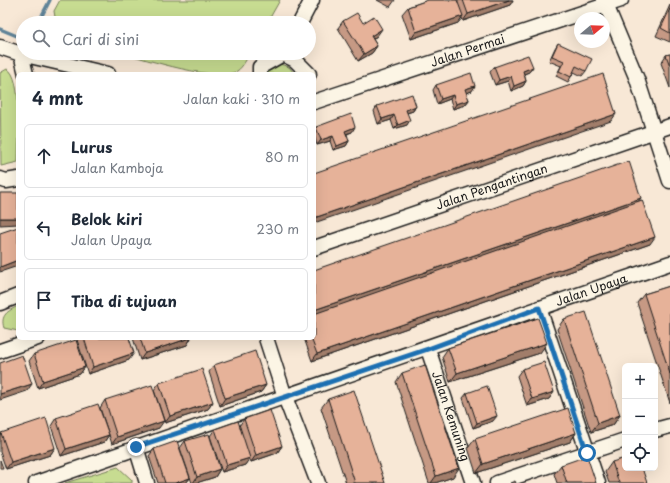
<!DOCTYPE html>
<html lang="id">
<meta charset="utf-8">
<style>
:root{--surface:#fff;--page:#f6f6f7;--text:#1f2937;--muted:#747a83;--line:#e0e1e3}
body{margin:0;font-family:"Playpen Sans",sans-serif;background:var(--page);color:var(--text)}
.controls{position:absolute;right:12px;bottom:12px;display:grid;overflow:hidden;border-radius:6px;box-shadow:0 4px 16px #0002}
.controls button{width:36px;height:36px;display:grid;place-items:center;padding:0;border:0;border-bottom:1px solid var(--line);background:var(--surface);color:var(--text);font:20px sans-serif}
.compass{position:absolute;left:574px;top:12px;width:36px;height:36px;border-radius:50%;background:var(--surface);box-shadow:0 4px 16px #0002;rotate:71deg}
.stop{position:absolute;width:12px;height:12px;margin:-9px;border:3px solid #1f6fb2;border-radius:50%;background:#fff}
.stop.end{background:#1f6fb2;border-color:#fff;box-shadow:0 1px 4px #0008}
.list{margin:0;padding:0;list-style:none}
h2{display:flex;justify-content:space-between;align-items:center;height:52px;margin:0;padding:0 16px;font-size:17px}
h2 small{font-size:13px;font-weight:400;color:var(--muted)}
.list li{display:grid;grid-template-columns:26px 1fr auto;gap:12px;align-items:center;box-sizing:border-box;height:64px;margin:0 8px 8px;padding:0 8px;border:1px solid var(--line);border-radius:6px}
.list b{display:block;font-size:15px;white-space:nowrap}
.list p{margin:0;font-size:13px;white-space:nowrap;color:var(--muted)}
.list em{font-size:13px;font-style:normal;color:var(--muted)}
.icon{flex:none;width:22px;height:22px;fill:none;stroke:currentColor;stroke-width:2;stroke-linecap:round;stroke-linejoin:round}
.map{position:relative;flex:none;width:670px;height:483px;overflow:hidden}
.search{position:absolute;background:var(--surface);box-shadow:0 4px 16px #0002;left:16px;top:16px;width:300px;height:44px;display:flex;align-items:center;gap:10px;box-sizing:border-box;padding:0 14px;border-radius:22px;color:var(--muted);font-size:15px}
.panel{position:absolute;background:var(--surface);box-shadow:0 4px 16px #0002;left:16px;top:72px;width:300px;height:268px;border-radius:6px}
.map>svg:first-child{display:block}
</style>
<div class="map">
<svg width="670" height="483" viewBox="0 0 670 483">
<rect width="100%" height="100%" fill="#f8e8d6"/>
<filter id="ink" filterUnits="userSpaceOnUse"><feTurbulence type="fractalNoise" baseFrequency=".025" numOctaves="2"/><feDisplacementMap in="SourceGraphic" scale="8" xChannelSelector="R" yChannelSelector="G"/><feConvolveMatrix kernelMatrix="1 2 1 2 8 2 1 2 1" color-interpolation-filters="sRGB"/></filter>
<g filter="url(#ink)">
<path fill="#c7dc91" stroke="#727c56" d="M 60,0 L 280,0 L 267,23 L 56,23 L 54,11 Z
M 123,53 L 250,53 C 247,58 243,67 237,71 C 219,83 145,59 123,53 Z
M 280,64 L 289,67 L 295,74 L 266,74 L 270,69 Z
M 7,69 C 23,75 18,146 18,162 L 1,166 L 0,73 Z
M 18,306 L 18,331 L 4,328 C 0,315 8,311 18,306 Z
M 118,467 L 132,480 L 132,483 L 65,483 Z"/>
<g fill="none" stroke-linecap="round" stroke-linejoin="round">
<path stroke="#5f8398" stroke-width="3.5" d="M 38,23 L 50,0
M 0,29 L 17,36 L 23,34"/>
<g stroke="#1c1c1c" stroke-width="17">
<g id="street">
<path d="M 604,0 L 637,79 L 670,181"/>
<path d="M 300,23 L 312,0"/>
<path d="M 0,47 L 21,54 L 108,74"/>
<path d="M 21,54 L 26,74"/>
<path d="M 260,74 L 260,67 L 283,54 L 295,60 L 309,74"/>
<path id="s1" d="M 314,102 L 621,0"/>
<path d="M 0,179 L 6,181 L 18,179"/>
<path id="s2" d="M 314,248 L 670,126"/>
<path d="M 0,303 L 18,296"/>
<path d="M 539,308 L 598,483"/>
<path d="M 266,338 L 285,397 L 318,483"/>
<path id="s3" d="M 428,349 L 473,483"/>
<path d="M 0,351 L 38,338"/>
<path d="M 655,430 L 670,426"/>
<path d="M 136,447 L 147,483"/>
<path id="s4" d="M 36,483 L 670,263"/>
<path d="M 497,483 L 625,440"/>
</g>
</g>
<use href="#street" stroke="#fcf5e5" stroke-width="14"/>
</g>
<path fill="#c69984" stroke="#1c1c1c" d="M 377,0 L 395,0 L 390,7 Z
M 428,0 L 513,0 L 510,5 L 463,21 L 462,18 L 458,23 L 411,39 L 402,14 L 408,7 Z
M 670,5 L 670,42 L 656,36 Z
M 343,21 L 363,23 L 377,36 L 373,39 L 377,46 L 372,53 L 358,61 L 338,28 Z
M 558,43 L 586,71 L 582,76 L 574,72 L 568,82 L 556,76 L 561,66 L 549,61 L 555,48 Z
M 670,54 L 670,88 L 661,63 L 666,55 Z
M 494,67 L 533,67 L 529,72 L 524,74 L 526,81 L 523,86 L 511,91 L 508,81 L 495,85 L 490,72 Z
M 436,85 L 472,91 L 466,93 L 469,100 L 465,105 L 453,109 L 450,99 L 437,104 L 433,90 Z
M 377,106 L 416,106 L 413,111 L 407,113 L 407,125 L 394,129 L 391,120 L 378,124 L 374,111 Z
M 316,127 L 352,132 L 347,134 L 349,141 L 346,146 L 333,150 L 330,141 L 317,145 L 314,135 L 314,130 Z
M 638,202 L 650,244 L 312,361 L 304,338 L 314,338 Z
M 670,286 L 670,403 L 637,303 L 644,294 Z
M 564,319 L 620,415 L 613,425 L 591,432 L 557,329 Z
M 79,338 L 129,338 L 129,360 L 88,374 L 77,340 Z
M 133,338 L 191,338 L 187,345 L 140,360 Z
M 448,348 L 540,353 L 450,382 L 442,357 Z
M 34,354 L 85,367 L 80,374 L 38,388 L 29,361 Z
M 214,365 L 266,385 L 261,392 L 220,406 L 209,372 Z
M 522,369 L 554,392 L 549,399 L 527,406 L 517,376 Z
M 402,373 L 453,477 L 435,483 L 429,483 L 396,382 Z
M 159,383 L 213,402 L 208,409 L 165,423 L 154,390 Z
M 467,393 L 493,421 L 473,428 L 463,398 Z
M 328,399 L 385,483 L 346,483 L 321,408 Z
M 105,400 L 159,428 L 112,444 L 100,408 Z
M 56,418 L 109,435 L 104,442 L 61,456 L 51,426 Z
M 244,419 L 282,446 L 277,453 L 251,462 L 249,458 L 245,465 L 222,472 L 210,436 L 215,429 L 239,426 Z
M 1,433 L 55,448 L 50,455 L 6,469 L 0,452 L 0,435 Z
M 576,433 L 570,442 L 476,473 L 468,448 L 475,439 Z
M 185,441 L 220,469 L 215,477 L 196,483 L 192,483 L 180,448 Z
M 154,449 L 190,478 L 186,483 L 158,483 L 149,456 Z
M 612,462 L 647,483 L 609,483 L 605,472 Z
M 561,465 L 596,483 L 557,483 L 554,474 Z"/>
<path fill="#a17d6b" stroke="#1c1c1c" d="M 509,0 L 513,0 L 510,5 L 463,21 L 468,14 Z
M 463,16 L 458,23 L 411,39 L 416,32 Z
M 382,29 L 377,36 L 366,43 L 371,36 Z
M 377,46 L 372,53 L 358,61 L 364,54 Z
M 533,67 L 529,72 L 519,76 L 523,71 Z
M 511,76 L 508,81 L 495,85 L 499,80 Z
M 526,81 L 523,86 L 511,91 L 514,86 Z
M 475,86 L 472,91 L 462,94 L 465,89 Z
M 453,95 L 450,99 L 437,104 L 441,99 Z
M 469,100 L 465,105 L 453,109 L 456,104 Z
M 416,106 L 413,111 L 403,114 L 406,110 Z
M 616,114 L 611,121 L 314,223 L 314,218 Z
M 394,115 L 391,120 L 378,124 L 382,119 Z
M 410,120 L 407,125 L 394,129 L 398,125 Z
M 355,127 L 352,132 L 342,135 L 345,131 Z
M 333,136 L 330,141 L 317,145 L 321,140 Z
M 349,141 L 346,146 L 333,150 L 337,146 Z
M 641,198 L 636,205 L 314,316 L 314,310 Z
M 0,218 L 18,218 L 18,224 L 0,225 Z
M 655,237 L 650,244 L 312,361 L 317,354 Z
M 18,260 L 18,266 L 0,272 L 0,267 Z
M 190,338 L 191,338 L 187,345 L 140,360 L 145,353 Z
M 547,343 L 540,353 L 450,382 L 457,373 Z
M 134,353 L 129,360 L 88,374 L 93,367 Z
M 85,367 L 80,374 L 38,388 L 43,381 Z
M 32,384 L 27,391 L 0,400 L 0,394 Z
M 266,385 L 261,392 L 220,406 L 225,398 Z
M 554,392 L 549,399 L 527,406 L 532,399 Z
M 213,402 L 208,409 L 165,423 L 170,416 Z
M 620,415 L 613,425 L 591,432 L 598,423 Z
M 497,416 L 493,421 L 473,428 L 477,423 Z
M 164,421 L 159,428 L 112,444 L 117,437 Z
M 576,433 L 570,442 L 476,473 L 483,464 Z
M 109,435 L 104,442 L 61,456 L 66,449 Z
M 282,446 L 277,453 L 251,462 L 256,455 Z
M 55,448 L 50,455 L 6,469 L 11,462 Z
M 250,458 L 245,465 L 222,472 L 227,465 Z
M 459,468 L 453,477 L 435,483 L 431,483 L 436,476 Z
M 220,469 L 215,477 L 196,483 L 193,483 L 197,477 Z
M 190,478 L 186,483 L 175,483 Z"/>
<path fill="#e6b299" stroke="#1c1c1c" d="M 428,0 L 457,0 L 463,16 L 416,32 L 408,7 Z
M 463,0 L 509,0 L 468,14 Z
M 670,9 L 670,33 L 661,28 Z
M 357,13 L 363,23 L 374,16 L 382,29 L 371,36 L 377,46 L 364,54 L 343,21 Z
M 558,43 L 592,59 L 586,71 L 576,66 L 571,77 L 559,71 L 564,61 L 552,56 Z
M 670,54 L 670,66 L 666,55 Z
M 528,55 L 533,67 L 523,71 L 526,81 L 514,86 L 511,76 L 499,80 L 494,67 Z
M 471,73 L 475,86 L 465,89 L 469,100 L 456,104 L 453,95 L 441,99 L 436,85 Z
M 603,74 L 616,114 L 314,218 L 314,173 Z
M 412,94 L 416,106 L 406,110 L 410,120 L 398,125 L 394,115 L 382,119 L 377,106 Z
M 351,114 L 355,127 L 345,131 L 349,141 L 337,146 L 333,136 L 321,140 L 316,127 Z
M 629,161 L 641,198 L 314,310 L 314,270 Z
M 0,193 L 18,193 L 18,218 L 0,218 Z
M 642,200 L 655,237 L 317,354 L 311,338 L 314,338 L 314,314 Z
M 18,227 L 18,260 L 0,267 L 0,233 Z
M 670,286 L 670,374 L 644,294 Z
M 586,312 L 620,415 L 598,423 L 564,319 Z
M 538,318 L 547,343 L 457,373 L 448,348 Z
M 84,338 L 129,338 L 134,353 L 93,367 Z
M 140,338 L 190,338 L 145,353 Z
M 76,340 L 85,367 L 43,381 L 34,354 Z
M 255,351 L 266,385 L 225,398 L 214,365 Z
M 22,355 L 32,384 L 0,394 L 0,363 Z
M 544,362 L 554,392 L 532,399 L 522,369 Z
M 425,365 L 459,468 L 436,476 L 402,373 Z
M 202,369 L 213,402 L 170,416 L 159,383 Z
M 152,385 L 164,421 L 117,437 L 105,400 Z
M 487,386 L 497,416 L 477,423 L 467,393 Z
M 354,390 L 385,483 L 355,483 L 328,399 Z
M 98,404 L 109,435 L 66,449 L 56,418 Z
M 568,408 L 576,433 L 483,464 L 475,439 Z
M 270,410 L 282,446 L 256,455 L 244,419 Z
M 46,418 L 55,448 L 11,462 L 1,433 Z
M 238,421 L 250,458 L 227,465 L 215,429 Z
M 209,434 L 220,469 L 197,477 L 185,441 Z
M 177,441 L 190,478 L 175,483 L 165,483 L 154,449 Z
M 587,456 L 596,483 L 567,483 L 561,465 Z
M 625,458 L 625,468 L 642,468 L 647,483 L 619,483 L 612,462 Z
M 0,460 L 3,468 L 0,468 Z
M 515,481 L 516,483 L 510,483 Z"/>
</g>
<g fill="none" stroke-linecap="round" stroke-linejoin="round" filter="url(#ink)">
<path stroke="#1f6fb2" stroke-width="5" d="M 136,447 L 428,349 L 539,308 L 587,453"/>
</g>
<g text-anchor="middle" stroke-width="4" stroke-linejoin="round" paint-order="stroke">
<g font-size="12" fill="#1c1c1c" stroke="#fcf5e5">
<text dy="4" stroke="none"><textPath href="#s1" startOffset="162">Jalan Permai</textPath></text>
<text dy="4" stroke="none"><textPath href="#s2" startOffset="188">Jalan Pengantingan</textPath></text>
<text dy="4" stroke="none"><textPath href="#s4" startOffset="588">Jalan Upaya</textPath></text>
<text dy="4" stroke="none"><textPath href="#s3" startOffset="71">Jalan Kemuning</textPath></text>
</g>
</g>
</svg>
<div class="controls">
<button>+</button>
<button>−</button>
<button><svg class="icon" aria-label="locate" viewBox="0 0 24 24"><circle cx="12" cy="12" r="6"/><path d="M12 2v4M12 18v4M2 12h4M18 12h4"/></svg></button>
</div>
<svg class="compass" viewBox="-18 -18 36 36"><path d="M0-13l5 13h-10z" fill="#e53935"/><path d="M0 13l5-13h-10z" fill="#747a83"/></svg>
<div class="stop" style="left:587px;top:453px"></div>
<div class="stop end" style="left:136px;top:447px"></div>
<div class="search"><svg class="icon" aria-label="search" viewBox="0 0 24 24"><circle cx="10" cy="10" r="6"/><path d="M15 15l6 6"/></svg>Cari di sini</div>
<section class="panel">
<h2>4 mnt<small>Jalan kaki · 310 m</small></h2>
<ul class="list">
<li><svg class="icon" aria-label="ahead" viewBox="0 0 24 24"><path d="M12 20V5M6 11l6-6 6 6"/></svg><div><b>Lurus</b><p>Jalan Kamboja</p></div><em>80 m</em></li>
<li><svg class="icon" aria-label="left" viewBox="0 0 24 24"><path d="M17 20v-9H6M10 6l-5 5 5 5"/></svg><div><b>Belok kiri</b><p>Jalan Upaya</p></div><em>230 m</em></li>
<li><svg class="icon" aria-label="arrive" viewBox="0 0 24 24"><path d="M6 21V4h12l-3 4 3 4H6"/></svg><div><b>Tiba di tujuan</b></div></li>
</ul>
</section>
</div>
